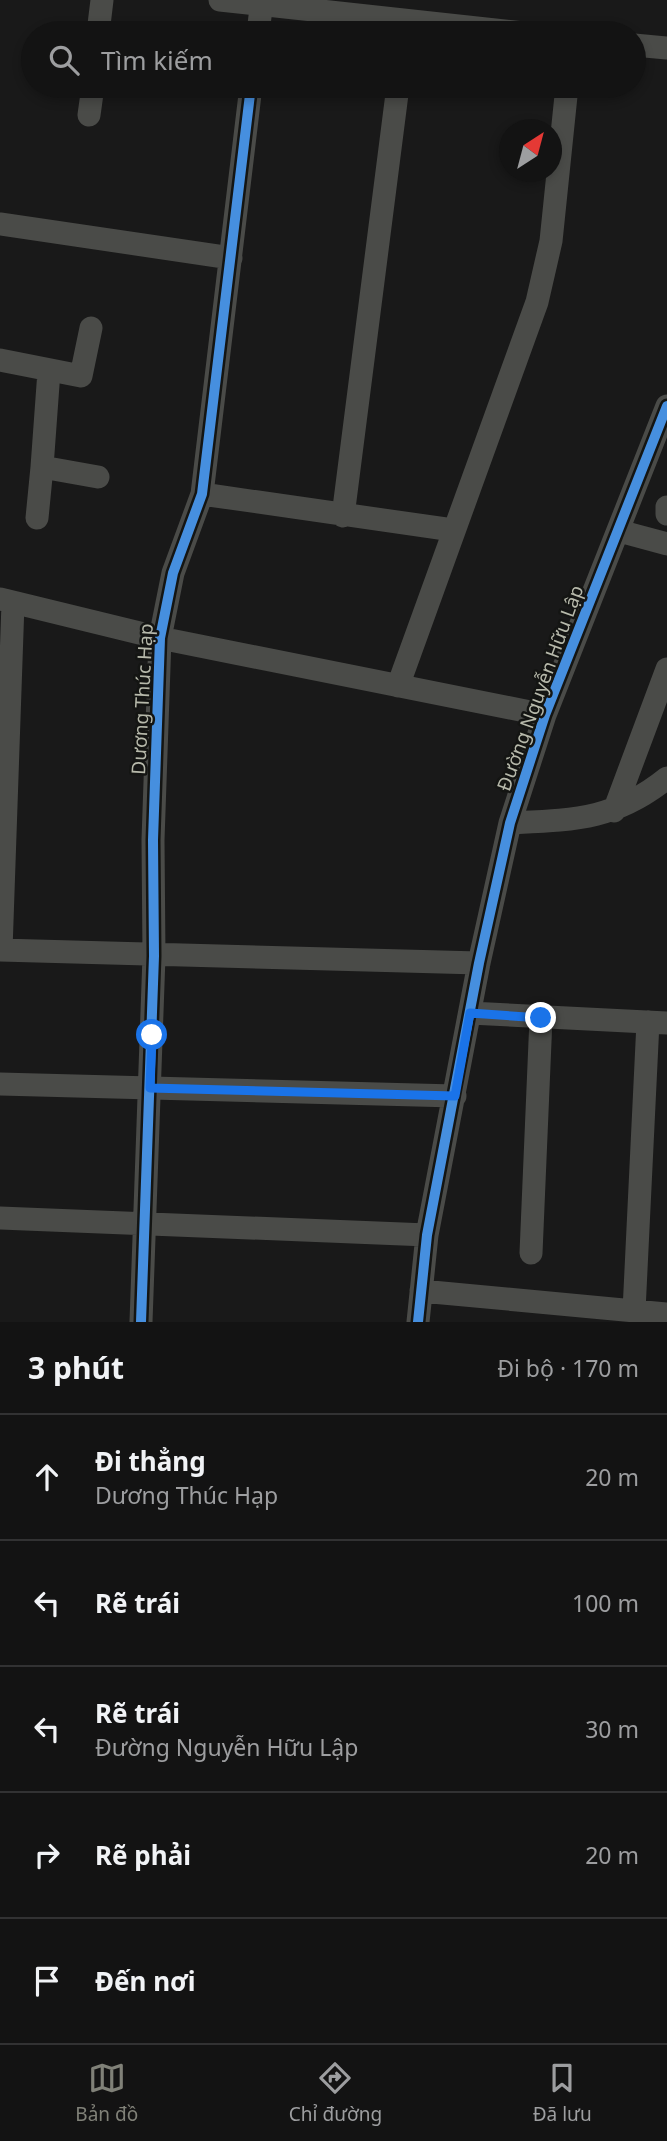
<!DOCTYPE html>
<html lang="vi">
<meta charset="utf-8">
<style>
:root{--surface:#131313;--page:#202021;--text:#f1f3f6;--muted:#9d9ea0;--line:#323233;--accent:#808178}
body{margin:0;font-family:"Noto Sans",sans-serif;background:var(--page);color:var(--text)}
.compass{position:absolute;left:499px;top:119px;width:63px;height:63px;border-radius:50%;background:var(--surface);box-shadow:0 4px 10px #0003;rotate:36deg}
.stop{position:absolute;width:21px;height:21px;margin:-16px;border:5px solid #1a73e8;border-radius:50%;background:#fff}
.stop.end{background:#1a73e8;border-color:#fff;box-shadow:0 2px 7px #0008}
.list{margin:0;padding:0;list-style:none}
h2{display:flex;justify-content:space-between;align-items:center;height:91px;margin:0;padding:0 28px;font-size:30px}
h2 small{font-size:23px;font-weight:400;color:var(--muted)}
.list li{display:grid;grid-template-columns:46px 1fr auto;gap:21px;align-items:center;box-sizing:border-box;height:126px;padding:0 28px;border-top:2px solid var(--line)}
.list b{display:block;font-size:26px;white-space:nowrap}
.list p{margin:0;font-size:23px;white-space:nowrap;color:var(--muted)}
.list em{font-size:23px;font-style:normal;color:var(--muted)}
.icon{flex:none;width:38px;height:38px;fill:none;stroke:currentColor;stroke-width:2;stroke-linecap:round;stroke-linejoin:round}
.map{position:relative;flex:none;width:667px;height:1322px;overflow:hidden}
.search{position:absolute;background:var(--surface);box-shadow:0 4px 10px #0003;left:21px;right:21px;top:21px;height:77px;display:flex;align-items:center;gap:18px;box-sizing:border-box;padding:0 24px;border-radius:38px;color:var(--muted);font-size:26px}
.sheet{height:721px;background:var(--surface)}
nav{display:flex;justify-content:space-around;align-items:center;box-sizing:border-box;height:98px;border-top:2px solid var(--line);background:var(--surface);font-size:19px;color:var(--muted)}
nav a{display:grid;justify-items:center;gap:4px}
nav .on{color:var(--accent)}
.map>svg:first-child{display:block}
</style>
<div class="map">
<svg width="667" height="1322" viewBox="0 0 667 1322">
<rect width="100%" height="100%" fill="#191919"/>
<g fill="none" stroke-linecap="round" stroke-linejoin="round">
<path stroke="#4a4b48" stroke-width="23" d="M 220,0 L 524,33
M 98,33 L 102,0
M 258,33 L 262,0
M 634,45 L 667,48
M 89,115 L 93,86
M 0,224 L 231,258
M 0,360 L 81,376 L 91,328
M 49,371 L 42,467 L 98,477
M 202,494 L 453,530
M 667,507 L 667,514
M 343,516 L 398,86
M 37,518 L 42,467
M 619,531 L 667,544
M 0,599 L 160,638 L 545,715
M 398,686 L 537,302 L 551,241 L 567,86
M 614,811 L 667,669
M 510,823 C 573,820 615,820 667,778
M 0,950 L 479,963
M 1,950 L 13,603
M 470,1013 L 667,1023
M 0,1084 L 455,1096
M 0,1218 L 427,1235
M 531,1253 L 541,1018
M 421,1291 L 667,1314
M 634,1311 L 648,1022
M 141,1322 L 154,956 L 153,840 L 160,638 L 173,573 L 202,494 L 251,86
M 418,1322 L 427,1235 L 479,963 L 510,823 L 545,715 L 667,406"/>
<g stroke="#141513" stroke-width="15">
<path id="cycleway" d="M 141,1322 L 154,956 L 153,840 L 160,638 L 173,573 L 202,494 L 251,86
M 418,1322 L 427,1235 L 479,963 L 510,823 L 545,715 L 667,406"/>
</g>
<use href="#cycleway" stroke="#468fdf" stroke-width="10"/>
</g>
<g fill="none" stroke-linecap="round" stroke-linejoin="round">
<path stroke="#1a73e8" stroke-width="9" d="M 152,1035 L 150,1088 L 455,1096 L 470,1013 L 541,1018"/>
</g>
<g text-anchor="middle" stroke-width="5" stroke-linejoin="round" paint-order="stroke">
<g font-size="19" fill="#b7b9ab" stroke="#141513">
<text transform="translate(540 688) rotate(-70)" y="7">Đường Nguyễn Hữu Lập</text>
<text transform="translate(142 699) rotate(-87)" y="7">Dương Thúc Hạp</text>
</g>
</g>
</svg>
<svg class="compass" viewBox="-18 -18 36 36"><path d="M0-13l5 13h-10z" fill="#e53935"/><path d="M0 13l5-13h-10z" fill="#9d9ea0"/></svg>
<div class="stop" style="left:152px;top:1035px"></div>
<div class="stop end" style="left:541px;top:1018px"></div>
<div class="search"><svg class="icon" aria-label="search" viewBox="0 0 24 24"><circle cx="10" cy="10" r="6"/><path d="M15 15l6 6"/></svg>Tìm kiếm</div>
</div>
<section class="sheet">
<h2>3 phút<small>Đi bộ · 170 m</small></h2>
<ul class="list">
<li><svg class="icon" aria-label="ahead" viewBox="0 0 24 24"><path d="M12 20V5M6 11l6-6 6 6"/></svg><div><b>Đi thẳng</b><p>Dương Thúc Hạp</p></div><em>20 m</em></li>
<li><svg class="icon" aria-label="left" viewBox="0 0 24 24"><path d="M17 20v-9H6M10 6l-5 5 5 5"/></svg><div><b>Rẽ trái</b></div><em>100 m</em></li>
<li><svg class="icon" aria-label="left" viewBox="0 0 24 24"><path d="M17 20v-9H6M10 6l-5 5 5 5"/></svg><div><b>Rẽ trái</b><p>Đường Nguyễn Hữu Lập</p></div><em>30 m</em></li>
<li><svg class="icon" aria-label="right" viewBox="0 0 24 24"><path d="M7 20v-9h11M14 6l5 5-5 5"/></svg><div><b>Rẽ phải</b></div><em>20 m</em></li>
<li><svg class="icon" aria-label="arrive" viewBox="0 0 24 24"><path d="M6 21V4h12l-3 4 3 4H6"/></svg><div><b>Đến nơi</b></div></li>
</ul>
</section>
<nav>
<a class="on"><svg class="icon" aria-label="map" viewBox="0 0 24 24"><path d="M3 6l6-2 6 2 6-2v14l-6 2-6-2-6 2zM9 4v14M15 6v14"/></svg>Bản đồ</a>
<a><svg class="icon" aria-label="directions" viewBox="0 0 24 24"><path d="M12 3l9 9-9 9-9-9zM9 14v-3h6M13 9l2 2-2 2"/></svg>Chỉ đường</a>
<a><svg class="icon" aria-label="saved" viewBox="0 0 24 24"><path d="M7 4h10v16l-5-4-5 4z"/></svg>Đã lưu</a>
</nav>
